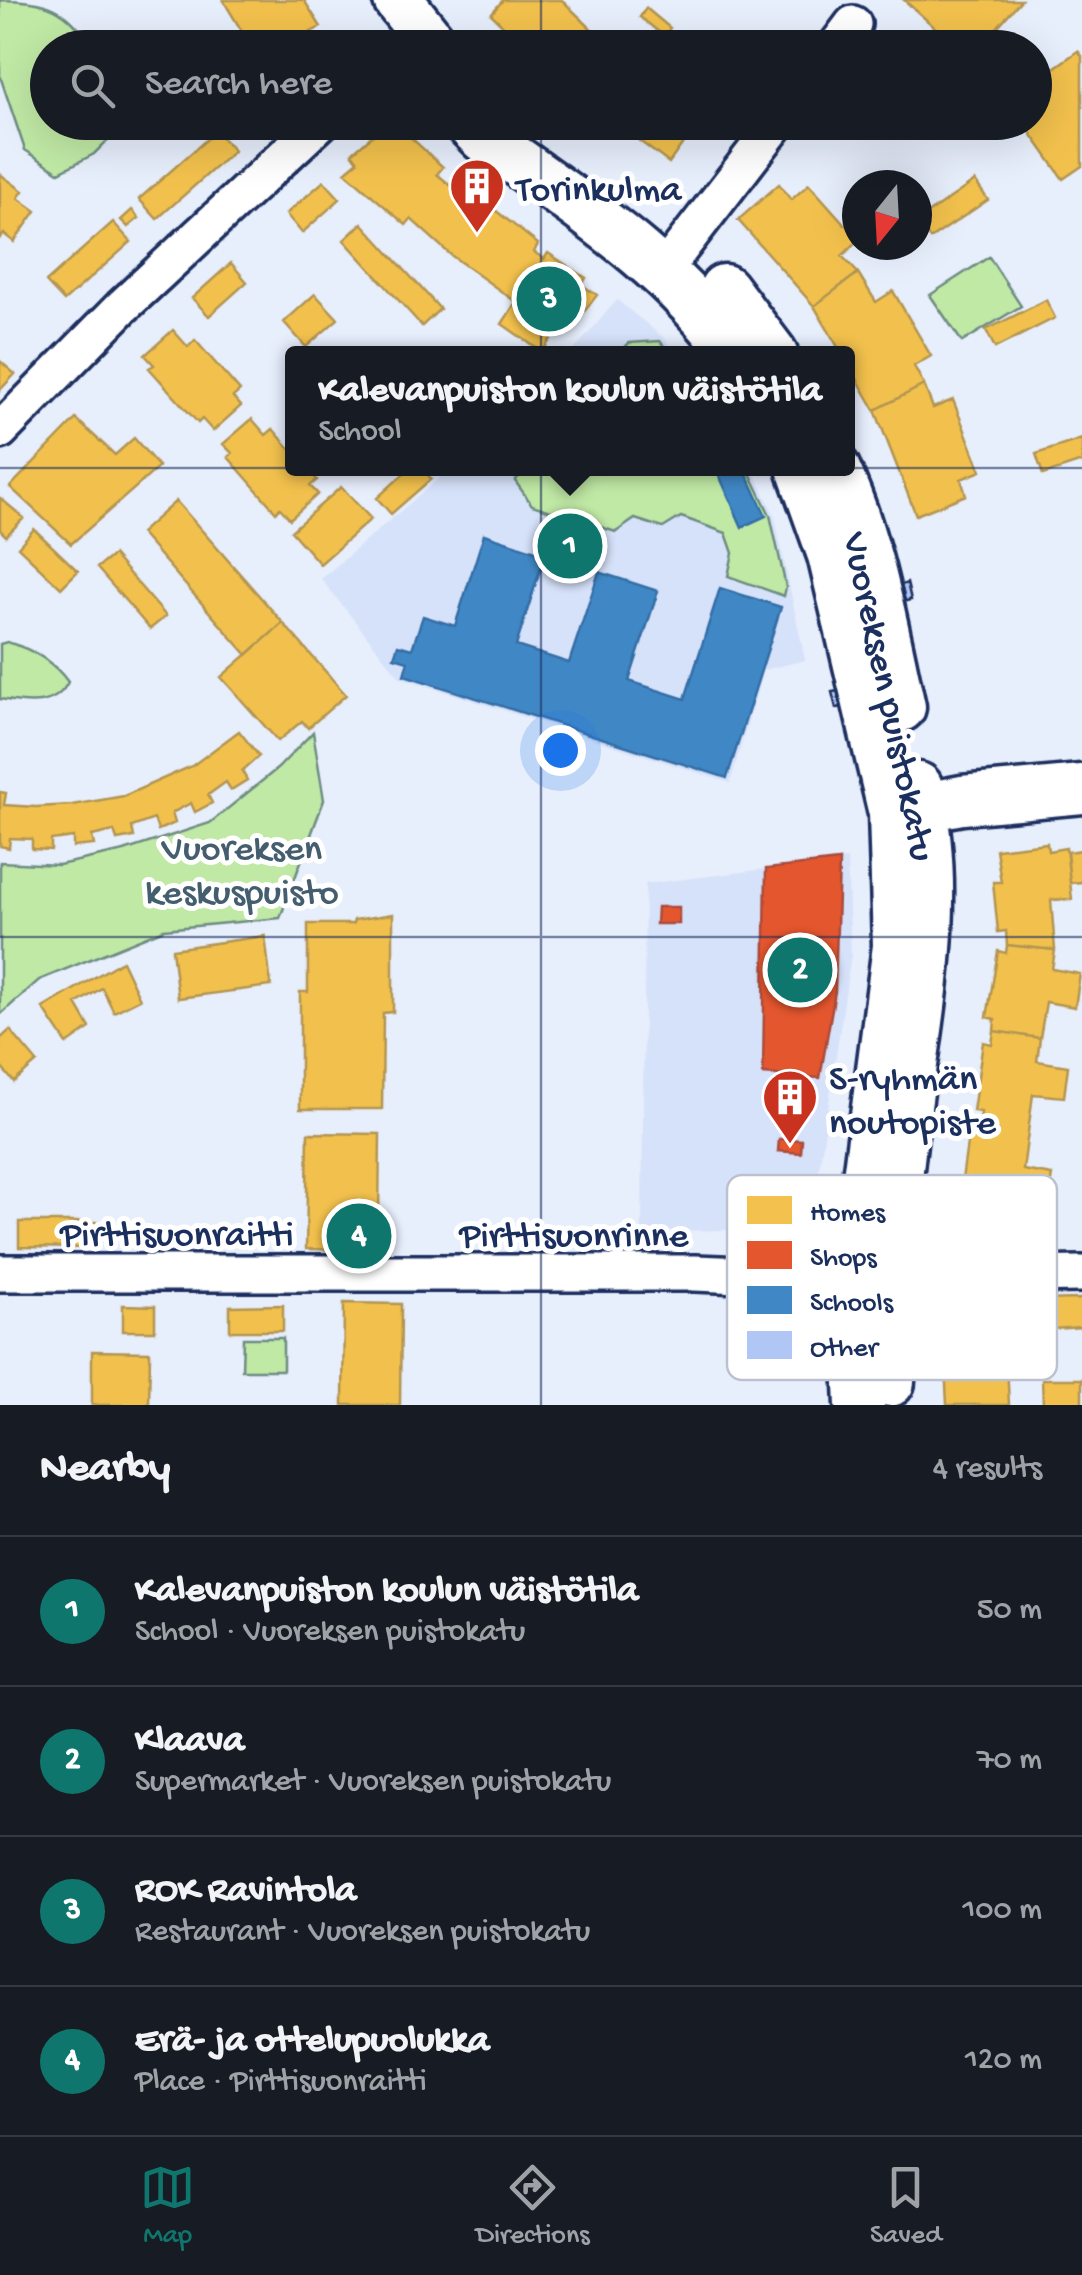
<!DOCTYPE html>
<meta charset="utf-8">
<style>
:root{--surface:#171b24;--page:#242831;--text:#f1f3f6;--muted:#9ea1a6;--line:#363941;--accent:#0f766e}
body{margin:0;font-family:"Gochi Hand",sans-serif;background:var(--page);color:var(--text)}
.compass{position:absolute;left:842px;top:170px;width:90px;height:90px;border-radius:50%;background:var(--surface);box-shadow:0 10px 40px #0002;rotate:198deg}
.you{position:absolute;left:560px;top:750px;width:35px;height:35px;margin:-25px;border:8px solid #fff;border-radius:50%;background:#1a73e8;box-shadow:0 0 0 15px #1a73e833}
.badge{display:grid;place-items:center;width:65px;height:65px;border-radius:50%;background:var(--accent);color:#fff;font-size:32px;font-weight:700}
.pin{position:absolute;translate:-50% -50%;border:5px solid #fff;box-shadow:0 2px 10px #0006}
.popup{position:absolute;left:285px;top:346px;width:570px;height:130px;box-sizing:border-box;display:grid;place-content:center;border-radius:10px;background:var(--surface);filter:drop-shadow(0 2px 8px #0005);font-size:32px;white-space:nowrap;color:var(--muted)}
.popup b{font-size:38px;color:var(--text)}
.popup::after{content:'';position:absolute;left:50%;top:100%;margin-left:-20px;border:20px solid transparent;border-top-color:var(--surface)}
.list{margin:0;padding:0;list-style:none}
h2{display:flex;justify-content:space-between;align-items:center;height:130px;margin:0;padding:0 40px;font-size:42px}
h2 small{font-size:32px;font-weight:400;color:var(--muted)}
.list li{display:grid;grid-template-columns:65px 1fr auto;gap:30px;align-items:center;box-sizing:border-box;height:150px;padding:0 40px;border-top:2px solid var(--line)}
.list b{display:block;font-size:38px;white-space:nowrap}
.list p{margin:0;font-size:32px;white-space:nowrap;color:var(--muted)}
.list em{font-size:32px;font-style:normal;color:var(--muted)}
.icon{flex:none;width:55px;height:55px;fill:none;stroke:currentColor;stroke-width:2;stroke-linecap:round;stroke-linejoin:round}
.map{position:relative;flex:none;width:1082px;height:1405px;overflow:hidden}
.search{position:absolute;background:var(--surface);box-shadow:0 10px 40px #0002;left:30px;right:30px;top:30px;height:110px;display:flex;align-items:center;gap:25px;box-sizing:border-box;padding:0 35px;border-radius:55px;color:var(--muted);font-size:38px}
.sheet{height:730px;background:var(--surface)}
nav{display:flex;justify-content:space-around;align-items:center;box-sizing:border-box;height:140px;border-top:2px solid var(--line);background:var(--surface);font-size:28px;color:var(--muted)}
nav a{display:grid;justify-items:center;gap:5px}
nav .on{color:var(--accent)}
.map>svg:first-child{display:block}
</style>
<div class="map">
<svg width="1082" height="1405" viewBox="0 0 1082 1405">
<rect width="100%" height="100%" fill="#e7eefc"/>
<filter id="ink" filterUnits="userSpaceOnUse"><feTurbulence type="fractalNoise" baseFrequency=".01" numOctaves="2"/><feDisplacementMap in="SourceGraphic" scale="20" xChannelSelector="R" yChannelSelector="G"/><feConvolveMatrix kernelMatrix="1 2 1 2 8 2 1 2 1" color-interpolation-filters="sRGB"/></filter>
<g filter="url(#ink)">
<path fill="#d6e2fa" d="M 617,300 L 665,339 L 676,353 L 571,354 Z
M 450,469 L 753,469 L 774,514 L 805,660 L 763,670 L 730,783 L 400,677 L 321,579 Z
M 847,859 L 851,955 L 810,1229 L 642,1231 L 645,884 Z"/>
<path fill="#c0e9a5" stroke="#6e8c82" stroke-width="2.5" d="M 0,0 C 46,0 67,7 92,47 L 48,48 L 48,122 L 125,123 L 94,154 L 59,172 L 25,150 L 0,76 Z
M 989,257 L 1021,306 L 962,342 L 930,295 Z
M 660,341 L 669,353 L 620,353 L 629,343 Z
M 525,469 L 748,469 L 770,515 L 786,587 L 784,596 L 728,576 L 733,553 L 726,533 L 681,517 L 663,528 L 635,519 L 616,532 L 532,505 L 515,481 Z
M 7,642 C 32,649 53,661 68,682 C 55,709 25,703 0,699 L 0,644 Z
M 313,732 L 324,800 L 280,918 L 164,929 L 39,980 L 0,1015 L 0,862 L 59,865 L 124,851 L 210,823 L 278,768 Z
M 243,1338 L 283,1338 L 283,1370 L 242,1370 Z"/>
<path fill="#f2c14e" stroke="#b29553" stroke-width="2.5" d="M 223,0 L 304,0 L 321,27 L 311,32 L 320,48 L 252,48 Z
M 503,0 L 562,0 L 611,48 L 526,48 L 491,14 Z
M 904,0 L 1021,0 L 979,48 L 958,48 Z
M 646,8 L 670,28 L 664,36 L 640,17 Z
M 1078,51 L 1082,56 L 1082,166 L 1063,179 L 1023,122 L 1034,122 L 1034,82 Z
M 388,122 L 394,122 L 443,167 L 437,174 L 455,189 L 461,183 L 538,244 L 534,252 L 544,259 L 548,253 L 586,278 L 582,285 L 597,295 L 569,331 L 561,324 L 542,352 L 502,324 L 516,302 L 452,256 L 411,219 L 406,225 L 345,172 L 358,161 L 352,153 Z
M 614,122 L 698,122 L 669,163 Z
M 827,122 L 847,122 L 839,132 Z
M 216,131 L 234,151 L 157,219 L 139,199 Z
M 0,174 L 23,191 L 18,198 L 36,211 L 14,242 L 4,234 L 0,238 Z
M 324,181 L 340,199 L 302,233 L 286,214 Z
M 975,181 L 988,200 L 930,239 L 917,221 Z
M 779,184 L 791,200 L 809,184 L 857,238 L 857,242 L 842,256 L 858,273 L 814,306 L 738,220 Z
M 132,210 L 139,218 L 128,227 L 121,220 Z
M 113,222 L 131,242 L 64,301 L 46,282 Z
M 362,223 L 440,309 L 422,326 L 344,240 Z
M 231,263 L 247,282 L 209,316 L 192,298 Z
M 858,273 L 876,302 L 893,291 L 931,356 L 914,366 L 924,385 L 875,410 L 848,363 L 848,354 L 842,354 L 814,306 Z
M 315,294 L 338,319 L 306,347 L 284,322 Z
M 1046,300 L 1055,318 L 995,348 L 986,330 Z
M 173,330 L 188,347 L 195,340 L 240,391 L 233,397 L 241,406 L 213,431 L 202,419 L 198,423 L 149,368 L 154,365 L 145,355 Z
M 0,361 L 15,374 L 0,390 Z
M 924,385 L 933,408 L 953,400 L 981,471 L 961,479 L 966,495 L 916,515 L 875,410 Z
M 76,419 L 115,455 L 134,438 L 159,467 L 71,544 L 10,487 Z
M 252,419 L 266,435 L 273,429 L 292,451 L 292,468 L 308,468 L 317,480 L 310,486 L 318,494 L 290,519 L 280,508 L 276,512 L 228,457 L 232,453 L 223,444 Z
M 1082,439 L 1082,462 L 1043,475 L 1036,454 Z
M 410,468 L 423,468 L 431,479 L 391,514 L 377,498 Z
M 341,487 L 371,519 L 320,564 L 291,531 Z
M 0,498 L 24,518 L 6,536 L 0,530 Z
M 176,501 L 283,623 L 247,655 L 140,533 Z
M 34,529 L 78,571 L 61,588 L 18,547 Z
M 113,555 L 166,616 L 150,629 L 97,568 Z
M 283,623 L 346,695 L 308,728 L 302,721 L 278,741 L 221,677 Z
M 239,731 L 259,756 L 242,771 L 247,780 L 231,790 L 226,782 L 208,795 L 212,803 L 195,812 L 191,803 L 172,813 L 175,823 L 158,830 L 154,819 L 132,827 L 134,837 L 117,840 L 114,831 L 92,836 L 94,845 L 73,847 L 73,837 L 51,840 L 51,850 L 32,849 L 32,839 L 10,838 L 9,848 L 0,846 L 0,792 L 6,793 L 4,805 L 36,807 L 72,805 L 124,796 L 192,766 Z
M 1047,843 L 1048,851 L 1066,848 L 1072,899 L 1051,900 L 1055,950 L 1007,945 L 1006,931 L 998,932 L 993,882 L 1001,882 L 996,849 Z
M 1082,850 L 1082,882 L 1070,883 L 1067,852 Z
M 393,914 L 393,1012 L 383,1013 L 382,1109 L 300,1109 L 300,992 L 308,992 L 308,924 L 353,924 L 354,920 Z
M 265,936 L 271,986 L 178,998 L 172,949 Z
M 1007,945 L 1055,950 L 1052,969 L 1080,974 L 1075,1007 L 1046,1002 L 1040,1038 L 994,1031 L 995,1019 L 987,1017 L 998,951 L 1006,953 Z
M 122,961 L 140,999 L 114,1012 L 102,988 L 76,1004 L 90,1028 L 67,1044 L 43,1008 Z
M 10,1030 L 37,1062 L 14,1082 L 0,1066 L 0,1039 Z
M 994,1031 L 1040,1038 L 1037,1061 L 1068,1066 L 1064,1097 L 1033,1094 L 1023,1170 L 1052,1175 L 1047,1210 L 1009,1202 L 1005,1221 L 957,1216 L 968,1136 L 978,1139 L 981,1112 L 973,1111 L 983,1042 L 992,1044 Z
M 308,1133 L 380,1134 L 379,1218 L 357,1218 L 356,1250 L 306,1249 Z
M 19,1222 L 96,1222 L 96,1248 L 19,1247 Z
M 1082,1299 L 1082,1327 L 1038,1330 L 1036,1300 Z
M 344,1303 L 401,1304 L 400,1405 L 343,1405 Z
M 123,1305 L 155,1306 L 155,1331 L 123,1331 Z
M 283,1305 L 283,1331 L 230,1331 L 230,1306 Z
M 979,1307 L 980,1324 L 1005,1323 L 1009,1405 L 947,1405 L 943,1325 L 949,1325 L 948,1309 Z
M 92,1351 L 150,1352 L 149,1405 L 92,1405 Z
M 1042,1379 L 1082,1379 L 1082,1405 L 1043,1405 Z"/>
<path fill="#e4572e" stroke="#a84b3c" stroke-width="2.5" d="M 839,861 L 835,991 L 820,1078 L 763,1074 L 766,869 Z
M 657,907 L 679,907 L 679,924 L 656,924 Z
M 779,1139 L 802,1140 L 801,1153 L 778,1151 Z"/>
<path fill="#3f88c5" stroke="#346da6" stroke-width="2.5" d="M 716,468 L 744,468 L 766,516 L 742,527 Z
M 484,534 L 545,554 L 516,646 L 569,663 L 599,572 L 658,591 L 629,681 L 685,699 L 720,588 L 781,607 L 727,778 L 404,675 L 408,661 L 394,657 L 398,645 L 412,649 L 423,616 L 455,626 Z"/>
<path fill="#b0c7f5" stroke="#1b2f5e" stroke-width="2.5" d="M 907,583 L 911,600 L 905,601 L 901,585 Z
M 839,691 L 843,707 L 836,708 L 832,692 Z"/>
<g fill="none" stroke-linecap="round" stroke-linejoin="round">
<g stroke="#1b2f5e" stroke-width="42">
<path id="street" d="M 835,48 L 853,24
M 663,271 L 778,122
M 0,431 L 122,307 L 321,122
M 0,1273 L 695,1273 L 814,1278 L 1082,1274"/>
</g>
<g stroke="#1b2f5e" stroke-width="55">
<path id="secondary" d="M 398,0 L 436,48
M 468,122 L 483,137 C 572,202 670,262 734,354
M 724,289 L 773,354
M 801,468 L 832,555 L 893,813 L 897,946 L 854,1278 L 860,1405
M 835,468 C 870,543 883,627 901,707
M 893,813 L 962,800 L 1082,789
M 890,1382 C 887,1308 891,1233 900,1160 C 914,1036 946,911 918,787"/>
</g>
<use href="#street" stroke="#fff" stroke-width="35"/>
<use href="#secondary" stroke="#fff" stroke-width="48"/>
</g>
</g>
<path fill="none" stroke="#1b2f5e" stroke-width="2.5" stroke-opacity="0.55" d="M 541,0 L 541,48M 541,122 L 541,1405M 0,468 L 1082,468M 0,937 L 1082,937"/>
<defs>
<g id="building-pin" transform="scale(2.875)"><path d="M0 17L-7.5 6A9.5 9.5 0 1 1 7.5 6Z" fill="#c8321e" stroke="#fff"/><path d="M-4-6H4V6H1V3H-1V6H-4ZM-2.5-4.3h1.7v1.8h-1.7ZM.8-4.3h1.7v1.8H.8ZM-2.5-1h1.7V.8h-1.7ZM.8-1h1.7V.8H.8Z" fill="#fff"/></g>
</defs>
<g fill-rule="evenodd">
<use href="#building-pin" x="477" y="186"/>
<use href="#building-pin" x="790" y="1097"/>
</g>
<g text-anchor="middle" stroke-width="10" stroke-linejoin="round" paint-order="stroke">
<g font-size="38" fill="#1b2f5e" stroke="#fff" text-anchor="start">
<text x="516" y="199">Torinkulma</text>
<text x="829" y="1088">S-ryhmän<tspan x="829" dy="44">noutopiste</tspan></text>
</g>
<g font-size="38" fill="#1b2f5e" stroke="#fff">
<text transform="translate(892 696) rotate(78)" y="13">Vuoreksen puistokatu</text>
<text x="177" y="1244">Pirttisuonraitti</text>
<text x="574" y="1245">Pirttisuonrinne</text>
</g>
<g font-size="38" fill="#445e70" stroke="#fff">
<text x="242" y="858">Vuoreksen<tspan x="242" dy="44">keskuspuisto</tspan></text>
</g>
</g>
<rect x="727" y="1175" width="330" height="205" rx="15" fill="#fff" stroke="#bbc1cf" stroke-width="2.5"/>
<rect x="747" y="1196" width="45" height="28" fill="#f2c14e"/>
<rect x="747" y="1241" width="45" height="28" fill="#e4572e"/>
<rect x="747" y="1286" width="45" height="28" fill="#3f88c5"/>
<rect x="747" y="1331" width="45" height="28" fill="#b0c7f5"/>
<g font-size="28" fill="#1b2f5e">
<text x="810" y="1220">Homes</text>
<text x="810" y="1265">Shops</text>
<text x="810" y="1310">Schools</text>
<text x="810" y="1355">Other</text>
</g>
</svg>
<svg class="compass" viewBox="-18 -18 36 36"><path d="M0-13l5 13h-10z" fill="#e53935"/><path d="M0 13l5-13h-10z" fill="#9ea1a6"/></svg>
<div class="you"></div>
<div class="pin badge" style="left:570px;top:546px">1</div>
<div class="popup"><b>Kalevanpuiston koulun väistötila</b>School</div>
<div class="pin badge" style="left:800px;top:970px">2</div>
<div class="pin badge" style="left:549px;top:299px">3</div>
<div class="pin badge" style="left:359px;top:1236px">4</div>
<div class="search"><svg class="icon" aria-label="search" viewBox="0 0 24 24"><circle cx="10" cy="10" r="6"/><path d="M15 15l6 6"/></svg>Search here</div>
</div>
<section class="sheet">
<h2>Nearby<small>4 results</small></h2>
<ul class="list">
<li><span class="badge">1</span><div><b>Kalevanpuiston koulun väistötila</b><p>School · Vuoreksen puistokatu</p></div><em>50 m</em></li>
<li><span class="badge">2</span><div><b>Klaava</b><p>Supermarket · Vuoreksen puistokatu</p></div><em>70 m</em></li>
<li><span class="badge">3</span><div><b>ROK Ravintola</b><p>Restaurant · Vuoreksen puistokatu</p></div><em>100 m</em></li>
<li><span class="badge">4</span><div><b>Erä- ja ottelupuolukka</b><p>Place · Pirttisuonraitti</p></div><em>120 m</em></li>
</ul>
</section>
<nav>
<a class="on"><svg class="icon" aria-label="map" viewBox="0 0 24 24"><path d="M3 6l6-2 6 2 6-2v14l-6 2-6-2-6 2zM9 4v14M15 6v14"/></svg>Map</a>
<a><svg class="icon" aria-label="directions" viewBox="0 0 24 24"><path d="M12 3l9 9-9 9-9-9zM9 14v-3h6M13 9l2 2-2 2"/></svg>Directions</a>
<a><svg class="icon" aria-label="saved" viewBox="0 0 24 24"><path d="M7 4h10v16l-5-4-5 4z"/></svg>Saved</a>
</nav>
